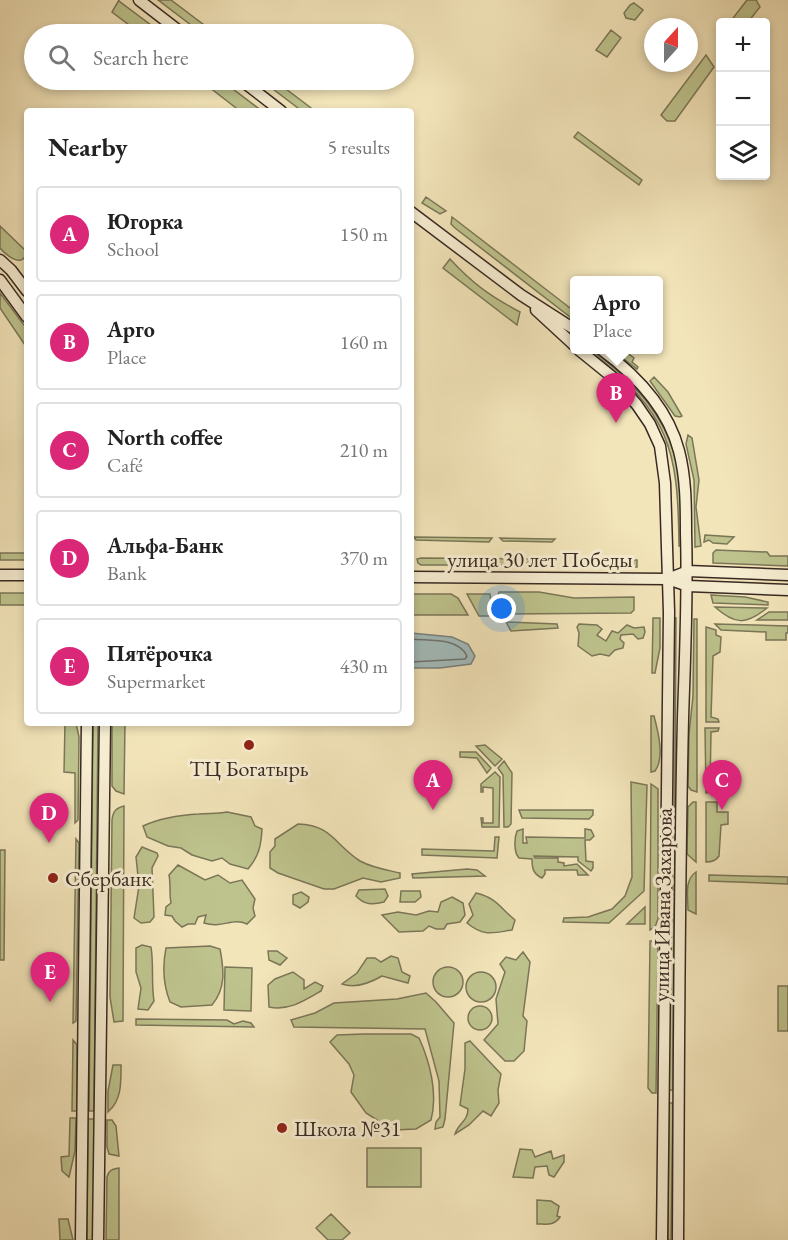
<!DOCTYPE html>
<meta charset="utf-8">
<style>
:root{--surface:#fff;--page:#f6f6f6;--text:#222;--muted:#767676;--line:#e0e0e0;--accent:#db2777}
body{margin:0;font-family:"EB Garamond",serif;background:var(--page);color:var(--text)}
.controls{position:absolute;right:18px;top:18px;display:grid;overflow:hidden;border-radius:6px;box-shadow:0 3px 9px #0003}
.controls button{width:54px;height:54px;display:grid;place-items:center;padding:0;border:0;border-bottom:2px solid var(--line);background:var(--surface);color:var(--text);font:30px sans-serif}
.compass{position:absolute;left:644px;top:18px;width:54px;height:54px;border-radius:50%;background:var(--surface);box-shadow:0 3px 9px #0003;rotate:21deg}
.you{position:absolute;left:502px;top:609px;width:21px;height:21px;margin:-15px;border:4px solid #fff;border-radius:50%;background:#1a73e8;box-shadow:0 0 0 9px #1a73e833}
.badge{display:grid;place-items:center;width:39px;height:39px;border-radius:50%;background:var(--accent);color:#fff;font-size:20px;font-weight:700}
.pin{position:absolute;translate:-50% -50px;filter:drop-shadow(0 2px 3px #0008)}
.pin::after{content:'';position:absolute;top:32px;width:21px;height:18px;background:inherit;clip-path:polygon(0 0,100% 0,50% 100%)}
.popup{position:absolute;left:570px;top:276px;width:93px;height:78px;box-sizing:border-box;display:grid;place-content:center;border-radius:6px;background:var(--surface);filter:drop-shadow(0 2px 4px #0005);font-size:20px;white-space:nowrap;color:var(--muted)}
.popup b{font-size:22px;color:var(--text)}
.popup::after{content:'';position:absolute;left:50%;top:100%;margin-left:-12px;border:12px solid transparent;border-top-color:var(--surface)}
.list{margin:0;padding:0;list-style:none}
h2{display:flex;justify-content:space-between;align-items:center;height:78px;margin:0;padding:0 24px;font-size:26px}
h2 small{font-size:20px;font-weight:400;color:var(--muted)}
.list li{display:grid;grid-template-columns:39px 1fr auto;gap:18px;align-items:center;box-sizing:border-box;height:96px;margin:0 12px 12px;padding:0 12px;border:2px solid var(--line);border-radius:6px}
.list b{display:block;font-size:22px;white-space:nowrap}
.list p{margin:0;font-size:20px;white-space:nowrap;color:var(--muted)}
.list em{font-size:20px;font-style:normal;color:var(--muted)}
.icon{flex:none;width:33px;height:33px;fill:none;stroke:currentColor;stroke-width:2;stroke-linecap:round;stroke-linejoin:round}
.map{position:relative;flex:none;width:788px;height:1240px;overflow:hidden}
.search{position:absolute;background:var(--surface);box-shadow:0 3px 9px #0003;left:24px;top:24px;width:390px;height:66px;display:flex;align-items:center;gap:15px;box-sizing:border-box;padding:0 21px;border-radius:33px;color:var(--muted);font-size:22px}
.panel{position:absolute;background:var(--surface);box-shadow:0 3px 9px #0003;left:24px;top:108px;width:390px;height:618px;border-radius:6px}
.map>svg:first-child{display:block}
</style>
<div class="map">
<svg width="788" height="1240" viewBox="0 0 788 1240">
<rect width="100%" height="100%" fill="#f3e5ba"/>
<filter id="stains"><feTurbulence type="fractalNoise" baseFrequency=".00333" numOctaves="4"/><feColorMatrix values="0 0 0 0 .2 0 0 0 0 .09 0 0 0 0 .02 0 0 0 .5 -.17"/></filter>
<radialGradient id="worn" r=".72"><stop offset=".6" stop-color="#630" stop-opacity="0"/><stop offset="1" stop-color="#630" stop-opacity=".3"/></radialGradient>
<path fill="#bec38d" stroke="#7b7658" stroke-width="1.5" d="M 119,0 L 119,1 L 163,34 L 141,34 L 112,12 Z
M 158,0 L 171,0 L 216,34 L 203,34 Z
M 747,0 L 756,0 L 760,7 L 748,22 L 730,22 Z
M 634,3 L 643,10 L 635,20 L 626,18 L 624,13 L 630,5 Z
M 611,30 L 621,38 L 607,57 L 596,50 Z
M 706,55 L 714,67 L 675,121 L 667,121 L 661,115 Z
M 200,80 L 221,80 L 262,111 L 240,111 Z
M 261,80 L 274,80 L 315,111 L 302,111 Z
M 578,132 L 642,180 L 639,185 L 574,137 Z
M 426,197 L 446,211 L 440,214 L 422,203 Z
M 452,217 L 574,311 L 574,320 L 455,228 L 451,224 Z
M 0,226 L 27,252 C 23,269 7,256 0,248 Z
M 450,259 C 473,284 490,296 520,312 L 517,325 L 443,268 Z
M 0,293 L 27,329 L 27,348 L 0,308 Z
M 590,350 L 593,350 C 636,385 671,419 679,476 C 683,499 681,523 682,546 L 679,546 C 678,445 669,415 590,350 Z
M 612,350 L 623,350 L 634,358 L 632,362 L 638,367 L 637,369 Z
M 654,377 L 668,392 L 682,416 L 680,417 L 675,416 L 650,381 Z
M 688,435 L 692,438 L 699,480 L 696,507 L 701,546 L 695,547 L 694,480 L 686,444 Z
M 705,535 L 734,537 L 727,544 L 713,543 L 709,540 L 704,542 Z
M 414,537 L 492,538 L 489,542 L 416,540 Z
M 500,538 L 551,539 L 555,539 L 552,542 L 503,541 Z
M 716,550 L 767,552 L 770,556 L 788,556 L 788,566 L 713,563 L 713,553 Z
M 0,553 L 27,553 L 27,560 L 0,560 Z
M 421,558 L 538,559 L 538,562 L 505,565 L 421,565 L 418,563 L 417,559 Z
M 588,560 L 637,560 L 637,567 L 607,567 L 584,562 Z
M 499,592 L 539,592 L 574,598 L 634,597 L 634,610 L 631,613 L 501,614 L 497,597 Z
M 0,593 L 27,593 L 27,605 L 0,605 Z
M 411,594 L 451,594 L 458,598 L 468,615 L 411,615 Z
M 467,594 L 490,594 L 493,616 L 479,616 Z
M 711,595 L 745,597 L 768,602 L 768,605 L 713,603 Z
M 715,607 L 767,608 C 746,625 735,625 715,607 Z
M 769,612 L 788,612 L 788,620 L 757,620 Z
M 653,618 L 660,618 L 660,648 L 655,673 L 652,673 Z
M 672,618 L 676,618 L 673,1090 L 669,1090 Z
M 694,619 L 697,619 L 697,792 L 691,790 L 688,786 L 689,734 L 693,696 Z
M 506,622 L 557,624 L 558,628 L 511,631 Z
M 579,624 L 597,625 L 602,629 L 597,635 L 606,641 L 612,631 L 618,633 L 627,625 L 634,628 L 644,627 L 645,632 L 643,638 L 638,639 L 633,634 L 621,635 L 620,639 L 624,643 L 623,648 L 615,650 L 609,656 L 600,654 L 592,656 L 578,646 L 579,633 L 577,627 Z
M 715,624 L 788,626 L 788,633 L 786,633 L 786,640 L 766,640 L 766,632 L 721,630 Z
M 706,627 L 716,630 L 716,635 L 721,637 L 720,652 L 713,656 L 711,717 L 718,719 L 719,722 L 706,722 Z
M 651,716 L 654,716 C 658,731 665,758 655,771 L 651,772 Z
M 65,723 L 76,723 L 79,737 L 78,820 L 75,823 L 75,773 L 64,772 Z
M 93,723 L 98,723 L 94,1111 L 89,1111 Z
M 112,723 L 125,723 L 124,794 L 116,791 L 112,786 Z
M 705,728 L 719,728 L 718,731 L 711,732 L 710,787 L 718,787 L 716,792 L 706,793 Z
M 485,745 L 502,759 L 495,766 L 476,746 Z
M 460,752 L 476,752 L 491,768 L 487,773 L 477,758 L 460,757 Z
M 504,761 L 512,773 L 511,824 L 508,827 L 504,827 L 503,775 L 498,768 Z
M 495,772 L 500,777 L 499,827 L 482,827 L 481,818 L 483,818 L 483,823 L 493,823 L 493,788 L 483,787 L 483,792 L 481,792 L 481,784 Z
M 631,782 L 647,785 L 644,891 L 609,923 L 563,922 L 564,918 L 588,917 L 612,909 L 625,896 L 632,877 Z
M 651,784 L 658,789 L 658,919 L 655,927 L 650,930 Z
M 693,802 L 696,802 L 696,862 L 687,854 L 688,807 Z
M 706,802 L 717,802 L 717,812 L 728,812 L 728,824 L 721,825 L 719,856 C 716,861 711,862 706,862 Z
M 124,806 L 123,1021 L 114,1022 L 110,997 L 112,820 C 113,811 116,808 124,806 Z
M 519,810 L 593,810 L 593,815 L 589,819 L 522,818 Z
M 227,812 L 251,817 L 255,826 L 262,829 C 261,846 259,856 248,869 L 230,864 L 222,858 L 212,861 L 192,855 L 181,848 L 168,846 L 147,837 L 143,826 C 160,818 180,815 199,814 C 209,813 217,814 227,812 Z
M 298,824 C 332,825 334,844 360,861 C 373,868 387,870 400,873 L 400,878 L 381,882 L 363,878 L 334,889 L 324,889 L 278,873 L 270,868 L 270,852 L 275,846 L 275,839 Z
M 523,829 L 523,843 L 527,843 L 526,837 L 585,838 L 585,829 L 591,830 L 594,836 L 590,840 L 585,840 L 586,861 L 593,862 L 593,868 L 591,871 L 578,861 L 578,857 L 534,856 L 535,858 L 558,858 L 558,862 L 564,863 L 564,866 L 577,864 L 588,875 L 578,875 L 577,870 L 545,870 L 545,874 L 542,878 C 533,874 532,868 532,859 L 519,858 C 514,853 514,839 517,831 Z
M 495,837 L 499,837 L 497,858 L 422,855 L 422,849 L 494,851 Z
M 76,839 L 79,843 L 76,1021 L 73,1023 Z
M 142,847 L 157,853 L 158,856 L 152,868 L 154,917 L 150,922 L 141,923 L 134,918 L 139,886 L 136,857 Z
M 0,850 L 5,850 L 4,960 L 0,960 Z
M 178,865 L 205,880 L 218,875 L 230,883 L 242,880 L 255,899 L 253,908 L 255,916 L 247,924 C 232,917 223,929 204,923 L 206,915 L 198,917 L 195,924 L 188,924 L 182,927 L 175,921 L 172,916 L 165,915 L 166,907 L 171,903 C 169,893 171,885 169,875 Z
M 467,869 L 477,870 L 485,876 L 413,878 L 412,874 Z
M 696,872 L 696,914 L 688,910 C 688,897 684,880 696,872 Z
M 709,875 L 788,877 L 788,884 L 709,881 Z
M 385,889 L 388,896 L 384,902 C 373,905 364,905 356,896 L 359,890 Z
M 401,891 L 420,891 L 421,897 L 415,902 L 400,902 Z
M 301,892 L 309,897 L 308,902 L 300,908 L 293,904 L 293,895 Z
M 476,893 C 497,898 500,908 515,920 L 512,930 C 493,933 484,937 467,923 L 473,915 L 469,904 Z
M 452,897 L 463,903 L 465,915 L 460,922 L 447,924 L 444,929 L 436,929 L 429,926 L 423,931 L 399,932 L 382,915 L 398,912 L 416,915 L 429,911 L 438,912 L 441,902 Z
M 645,907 L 645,924 L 627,924 Z
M 650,941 L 653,941 L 658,949 L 656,1093 L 652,1093 L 648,1088 Z
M 142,945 L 151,947 C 154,965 151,983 154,1001 L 148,1010 L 138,1009 L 141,988 L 136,972 L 136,948 Z
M 210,946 L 220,949 C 224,970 226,988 212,1005 L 181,1007 L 170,1002 C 163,984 162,968 166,948 Z
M 268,951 L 277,951 L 287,958 L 280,965 L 269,960 Z
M 523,952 L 530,962 L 523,1016 L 527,1021 L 524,1051 L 514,1061 L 505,1061 L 484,1040 L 498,1024 L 496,999 L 505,972 L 500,964 L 506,957 L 516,960 Z
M 391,956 L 398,958 L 402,972 L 410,976 L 408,983 L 382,976 C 370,983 356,989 342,984 L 357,973 L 367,958 L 375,958 L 381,962 Z
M433 982a15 15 0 1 1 30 0a15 15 0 1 1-30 0Z
M 225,967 L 252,968 L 251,1011 L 224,1010 Z
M 293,972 L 304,980 L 304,989 L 315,982 L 323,986 L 321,991 C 304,1001 289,1011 269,1007 L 268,985 L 275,979 Z
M466 987a15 15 0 1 1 30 0a15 15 0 1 1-30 0Z
M 778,986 L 788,986 L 788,1031 L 778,1031 Z
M 426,993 L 436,1002 L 454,1023 L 445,1119 L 443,1127 L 435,1129 L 436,1122 L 440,1117 L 439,1081 L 425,1029 L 294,1027 L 291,1020 L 315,1013 L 334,1003 L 397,999 Z
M468 1018a12 12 0 1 1 24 0a12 12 0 1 1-24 0Z
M 136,1019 L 227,1020 L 234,1024 L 243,1021 L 251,1023 L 254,1027 L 136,1025 Z
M 364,1034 L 411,1034 L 419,1038 C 430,1062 438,1094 431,1120 L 416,1129 L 372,1131 L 372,1127 L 377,1120 L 366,1113 L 351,1092 L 354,1075 L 349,1064 L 330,1042 L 337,1035 Z
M 73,1040 L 77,1045 L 77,1111 L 72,1111 Z
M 470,1041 L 501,1074 L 498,1090 L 499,1103 L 491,1116 L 483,1111 L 469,1125 L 455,1134 C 458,1124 468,1121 468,1109 L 460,1105 L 465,1069 L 465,1043 Z
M 113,1065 L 121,1065 C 121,1082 122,1100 108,1112 L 108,1091 Z
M 669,1103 L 673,1103 L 671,1240 L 668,1240 Z
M 70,1118 L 76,1118 L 75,1151 L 69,1177 L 62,1171 L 61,1157 L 69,1156 Z
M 88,1119 L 95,1119 L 93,1240 L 87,1240 Z
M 107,1120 L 112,1120 L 116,1126 L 119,1156 L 109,1154 L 107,1147 Z
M 367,1148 L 421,1148 L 421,1187 L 367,1187 Z
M 520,1149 L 532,1150 L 535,1157 L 551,1151 L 553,1159 L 564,1155 L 564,1162 L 554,1177 L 549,1175 L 547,1166 L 535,1167 L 533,1178 L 513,1177 Z
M 119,1168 L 119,1240 L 106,1240 L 107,1177 C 109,1170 112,1169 119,1168 Z
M 537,1200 L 551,1201 L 559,1206 L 557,1216 L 560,1217 C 554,1226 547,1224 537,1224 Z
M 331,1214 L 350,1233 L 342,1240 L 328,1240 L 316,1228 Z
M 59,1219 L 68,1219 L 73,1240 L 60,1240 Z"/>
<path fill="#a2bcbc" stroke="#78817f" stroke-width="1.5" d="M 411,633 L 452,637 L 468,644 L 475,656 L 471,664 L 440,668 L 411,668 Z"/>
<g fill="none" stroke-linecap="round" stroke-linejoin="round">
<path stroke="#6d7270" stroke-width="1.5" d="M 411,639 C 429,641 458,637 467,656 L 465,659 L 411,662"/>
<g stroke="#382923" stroke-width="13">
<path id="secondary" d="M 139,0 L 183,34
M 241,80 L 281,111
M 411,212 L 521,295 L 574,329
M 0,260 L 11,270 L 27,291
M 0,280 L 27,317
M 536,310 L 574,345
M 579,350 L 616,380 L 637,405 L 650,424 L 660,446 L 665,483 L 669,612 L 662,1240
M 602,350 C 636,375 668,408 679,451 C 686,478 686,505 686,533 C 688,595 685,656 683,718 C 679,892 679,1066 678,1240
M 0,575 L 27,575
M 411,577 L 668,579 L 688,586 L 788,590
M 668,579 L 688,571 L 788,575
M 81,1240 L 87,723
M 98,1240 L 105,723"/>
</g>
<use href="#secondary" stroke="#f7eed2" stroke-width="10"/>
</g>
<g fill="#8f2418" stroke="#f7eed2" stroke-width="2">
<circle cx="249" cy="745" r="6"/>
<circle cx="53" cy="878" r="6"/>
<circle cx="282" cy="1128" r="6"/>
</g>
<g text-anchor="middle" stroke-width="6" stroke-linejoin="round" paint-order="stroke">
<g font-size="22" fill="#382923" stroke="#f7eed2">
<text x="540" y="567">улица 30 лет Победы</text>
<text transform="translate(662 905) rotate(-89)" y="8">улица Ивана Захарова</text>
</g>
<g font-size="22" fill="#382923" stroke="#f7eed2" text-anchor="start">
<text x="249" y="776" text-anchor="middle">ТЦ Богатырь</text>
<text x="65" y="886">Сбербанк</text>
<text x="294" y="1136">Школа №31</text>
</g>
</g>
<rect width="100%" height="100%" filter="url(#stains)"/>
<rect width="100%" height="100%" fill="url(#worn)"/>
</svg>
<div class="controls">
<button>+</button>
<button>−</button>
<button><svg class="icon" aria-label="layers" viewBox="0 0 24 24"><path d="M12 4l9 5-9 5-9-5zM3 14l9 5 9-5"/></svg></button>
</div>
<svg class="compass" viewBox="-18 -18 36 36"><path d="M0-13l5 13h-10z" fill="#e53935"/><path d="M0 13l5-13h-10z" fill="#767676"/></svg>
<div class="you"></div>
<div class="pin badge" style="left:433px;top:810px">A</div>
<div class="pin badge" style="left:616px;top:423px">B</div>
<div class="popup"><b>Арго</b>Place</div>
<div class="pin badge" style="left:722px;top:810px">C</div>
<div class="pin badge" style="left:49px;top:843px">D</div>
<div class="pin badge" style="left:50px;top:1002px">E</div>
<div class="search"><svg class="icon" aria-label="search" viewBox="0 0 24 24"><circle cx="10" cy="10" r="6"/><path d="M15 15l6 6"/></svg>Search here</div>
<section class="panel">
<h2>Nearby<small>5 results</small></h2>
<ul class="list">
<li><span class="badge">A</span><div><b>Югорка</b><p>School</p></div><em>150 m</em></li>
<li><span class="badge">B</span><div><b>Арго</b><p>Place</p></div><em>160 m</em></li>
<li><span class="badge">C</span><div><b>North coffee</b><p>Café</p></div><em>210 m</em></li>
<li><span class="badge">D</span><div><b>Альфа-Банк</b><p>Bank</p></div><em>370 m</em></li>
<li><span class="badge">E</span><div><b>Пятёрочка</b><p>Supermarket</p></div><em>430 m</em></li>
</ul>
</section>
</div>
